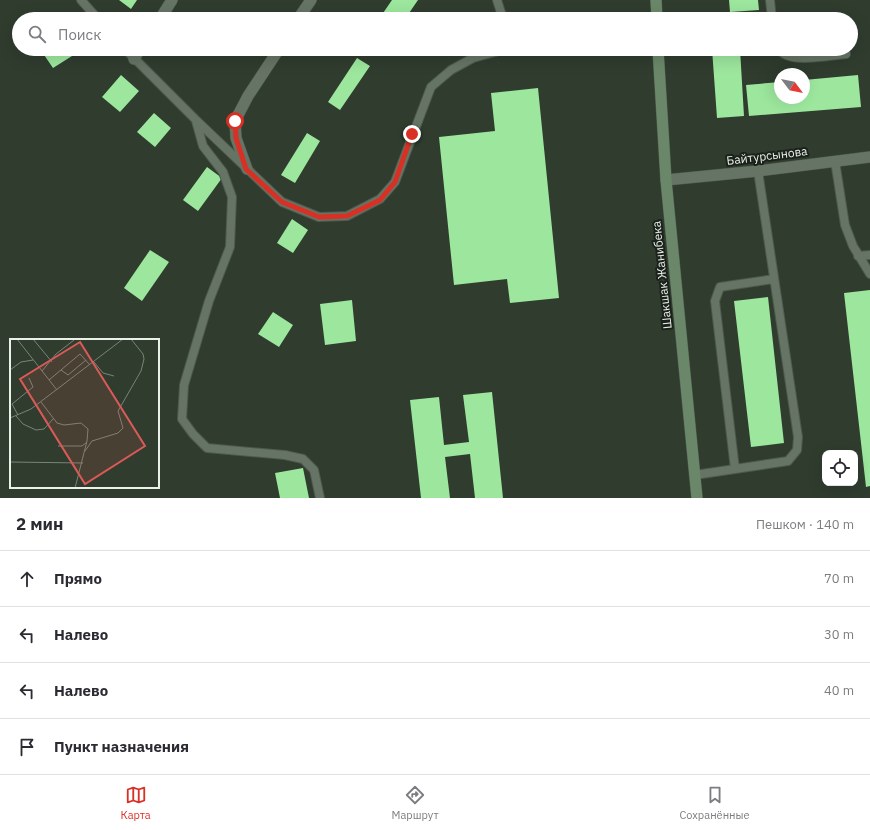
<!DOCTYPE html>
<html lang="ru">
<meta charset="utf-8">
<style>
:root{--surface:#fff;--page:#f7f7f7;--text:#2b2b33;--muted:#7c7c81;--line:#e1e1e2;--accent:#d93025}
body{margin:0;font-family:"IBM Plex Sans",sans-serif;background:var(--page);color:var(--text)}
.controls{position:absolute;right:12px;bottom:12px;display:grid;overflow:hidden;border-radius:8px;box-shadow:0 4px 16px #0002}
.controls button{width:36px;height:36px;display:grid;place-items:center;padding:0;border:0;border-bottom:1px solid var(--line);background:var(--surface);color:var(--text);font:20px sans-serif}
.compass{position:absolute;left:774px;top:68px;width:36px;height:36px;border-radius:50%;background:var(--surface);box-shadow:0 4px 16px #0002;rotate:122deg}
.stop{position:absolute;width:12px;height:12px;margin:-9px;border:3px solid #d93025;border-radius:50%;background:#fff}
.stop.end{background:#d93025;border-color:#fff;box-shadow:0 1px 4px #0008}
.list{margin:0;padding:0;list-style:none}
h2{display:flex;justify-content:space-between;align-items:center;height:52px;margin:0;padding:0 16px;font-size:17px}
h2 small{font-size:13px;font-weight:400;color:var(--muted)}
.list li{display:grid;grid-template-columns:26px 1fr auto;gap:12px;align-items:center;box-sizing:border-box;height:56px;padding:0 16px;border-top:1px solid var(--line)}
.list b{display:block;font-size:15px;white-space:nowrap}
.list em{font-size:13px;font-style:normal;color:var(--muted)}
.icon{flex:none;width:22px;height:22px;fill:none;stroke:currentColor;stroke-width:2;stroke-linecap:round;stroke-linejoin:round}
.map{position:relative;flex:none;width:870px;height:498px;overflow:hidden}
.search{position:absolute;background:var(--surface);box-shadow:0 4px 16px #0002;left:12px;right:12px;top:12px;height:44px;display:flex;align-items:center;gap:10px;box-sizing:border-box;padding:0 14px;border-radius:22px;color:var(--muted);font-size:15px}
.sheet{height:276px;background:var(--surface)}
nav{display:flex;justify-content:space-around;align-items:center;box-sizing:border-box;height:56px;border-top:1px solid var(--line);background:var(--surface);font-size:11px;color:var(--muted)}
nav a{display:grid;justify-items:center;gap:2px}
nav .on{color:var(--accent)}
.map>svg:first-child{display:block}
</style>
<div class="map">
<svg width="870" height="498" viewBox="0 0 870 498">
<rect width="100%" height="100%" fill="#2f3c2e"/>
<path fill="#9ce69d" d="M 119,0 L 137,0 L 131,9 Z
M 392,0 L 418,0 L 405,19 L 379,19 Z
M 729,0 L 758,0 L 759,10 L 730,12 Z
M 40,49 L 67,49 L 72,56 L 53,68 Z
M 712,49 L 740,49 L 744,116 L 717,118 Z
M 357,58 L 370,66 L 340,110 L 328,102 Z
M 121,75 L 139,91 L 120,112 L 102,97 Z
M 858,75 L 861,107 L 749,116 L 746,85 L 780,82 L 780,98 L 804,98 L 804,80 Z
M 538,88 L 559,298 L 510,303 L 507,279 L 454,285 L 439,137 L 495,131 L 491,93 Z
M 154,113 L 171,128 L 155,147 L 137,132 Z
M 307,133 L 320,141 L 295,183 L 281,175 Z
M 207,167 L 222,178 L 198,211 L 183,200 Z
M 292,219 L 308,230 L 293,253 L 277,243 Z
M 150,250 L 169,262 L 142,301 L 124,288 Z
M 870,290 L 870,486 L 866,487 L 844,293 Z
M 768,297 L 784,443 L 751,447 L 734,301 Z
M 352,300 L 356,341 L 325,345 L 320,304 Z
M 273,312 L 293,325 L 279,347 L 258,334 Z
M 492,392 L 503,498 L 475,498 L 470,454 L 445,457 L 450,498 L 421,498 L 410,400 L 439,397 L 444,445 L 469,442 L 463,395 Z
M 303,468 L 309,498 L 280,498 L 275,473 Z"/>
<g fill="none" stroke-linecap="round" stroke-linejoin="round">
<g stroke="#4d594d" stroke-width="10">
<path id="service" d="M 81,0 L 98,19
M 497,0 L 503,19
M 770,0 L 772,19
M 125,49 L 196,120 L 282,202 L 319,217 L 347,216 L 380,199 L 395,182 L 431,87 L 451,70 L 473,58 L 506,49
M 778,49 C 781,52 785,55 789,56 C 801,61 832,55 846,54
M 196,121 L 203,146 L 223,172 L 232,197 L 230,247 L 209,301 L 184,385 L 182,419 L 193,434 L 207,448 L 285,455 L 303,459 L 314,470 L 320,498
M 835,161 L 845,225 L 853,246 L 870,274
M 858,256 L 870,255
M 735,469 L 715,301 L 720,287 L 774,279
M 695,475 L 788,461 L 797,450 L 798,437 L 758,171"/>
</g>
<g stroke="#4d594d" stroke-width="12">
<path id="minor" d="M 160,19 L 172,0
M 298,19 L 311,0
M 134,59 L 140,49
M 247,169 L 236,138 L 235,121 L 248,96 L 279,49"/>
</g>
<g stroke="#4d594d" stroke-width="12">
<path id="tertiary" d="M 666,180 L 758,171 L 870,157"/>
</g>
<g stroke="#4d594d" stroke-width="12">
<path id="secondary" d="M 656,0 L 657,19
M 658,49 L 666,180 L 697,498"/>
</g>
<use href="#service" stroke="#657464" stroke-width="8"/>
<use href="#minor" stroke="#657464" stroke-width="11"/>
<use href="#tertiary" stroke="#657464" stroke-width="11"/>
<use href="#secondary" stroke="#6a8869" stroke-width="11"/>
</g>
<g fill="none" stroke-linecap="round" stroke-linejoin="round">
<path stroke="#d93025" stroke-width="5" d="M 235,121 L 236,138 L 246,169 L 282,202 L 319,217 L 347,216 L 380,200 L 395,182 L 412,134"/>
</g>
<g text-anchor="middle" stroke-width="4" stroke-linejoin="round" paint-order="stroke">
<g font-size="12" fill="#e9f1e8" stroke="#1b211b">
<text transform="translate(767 156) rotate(-7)" y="4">Байтурсынова</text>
<text transform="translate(662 275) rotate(-96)" y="4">Шакшак Жанибека</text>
</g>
</g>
<g transform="translate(10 339)">
<rect width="149" height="149" fill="#2f3c2e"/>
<path fill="none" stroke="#798478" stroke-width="1" d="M 7,0 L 47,51M 23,0 L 42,23M 84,23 L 93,34 L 104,37M 0,31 L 11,23 L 23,21M 51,31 L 58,36 L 76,21M 32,32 L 46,15 L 64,1M 39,41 L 70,15 L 80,26M 31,63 L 47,84 L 54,86 L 71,84 L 78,90 L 77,102 L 65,149M 8,76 L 2,65 L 23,48 L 19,39M 6,77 L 13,85 L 26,91 L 34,90 L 43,80M 0,79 L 21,70 L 113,0M 48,107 L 72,107 L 77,103M 75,112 L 82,102 L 108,94 L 113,89 L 108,72 L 131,32 L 134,20 L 133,15 L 121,0M 0,123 L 73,124"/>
<path fill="#db5a58" fill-opacity="0.15" stroke="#db5a58" stroke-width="2" d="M 70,3 L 135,107 L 75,145 L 10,40 Z"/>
<rect width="149" height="149" fill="none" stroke="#e9f1e8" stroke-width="2"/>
</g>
</svg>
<div class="controls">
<button><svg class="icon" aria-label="locate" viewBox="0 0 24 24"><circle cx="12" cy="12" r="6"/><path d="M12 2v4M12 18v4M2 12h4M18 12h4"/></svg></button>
</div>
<svg class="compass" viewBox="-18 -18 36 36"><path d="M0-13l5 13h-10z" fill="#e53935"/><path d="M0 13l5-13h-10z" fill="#7c7c81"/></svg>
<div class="stop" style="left:235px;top:121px"></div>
<div class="stop end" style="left:412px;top:134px"></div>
<div class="search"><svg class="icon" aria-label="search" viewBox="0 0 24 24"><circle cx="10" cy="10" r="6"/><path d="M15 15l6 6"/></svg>Поиск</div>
</div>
<section class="sheet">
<h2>2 мин<small>Пешком · 140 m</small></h2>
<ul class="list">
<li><svg class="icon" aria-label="ahead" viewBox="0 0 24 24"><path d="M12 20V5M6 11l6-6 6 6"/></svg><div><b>Прямо</b></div><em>70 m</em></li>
<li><svg class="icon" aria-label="left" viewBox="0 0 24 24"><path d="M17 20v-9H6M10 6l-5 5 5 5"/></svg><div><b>Налево</b></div><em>30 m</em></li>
<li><svg class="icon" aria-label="left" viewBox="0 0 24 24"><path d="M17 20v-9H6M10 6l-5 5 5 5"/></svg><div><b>Налево</b></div><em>40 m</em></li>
<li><svg class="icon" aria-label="arrive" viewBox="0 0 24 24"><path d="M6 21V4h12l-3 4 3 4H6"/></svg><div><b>Пункт назначения</b></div></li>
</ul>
</section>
<nav>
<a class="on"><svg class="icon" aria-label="map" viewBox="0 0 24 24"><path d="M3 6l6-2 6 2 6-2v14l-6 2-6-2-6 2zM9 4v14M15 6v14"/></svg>Карта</a>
<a><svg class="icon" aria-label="directions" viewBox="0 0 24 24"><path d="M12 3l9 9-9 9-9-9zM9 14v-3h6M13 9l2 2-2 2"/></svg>Маршрут</a>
<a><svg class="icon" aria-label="saved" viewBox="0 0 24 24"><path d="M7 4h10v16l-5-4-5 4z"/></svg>Сохранённые</a>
</nav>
